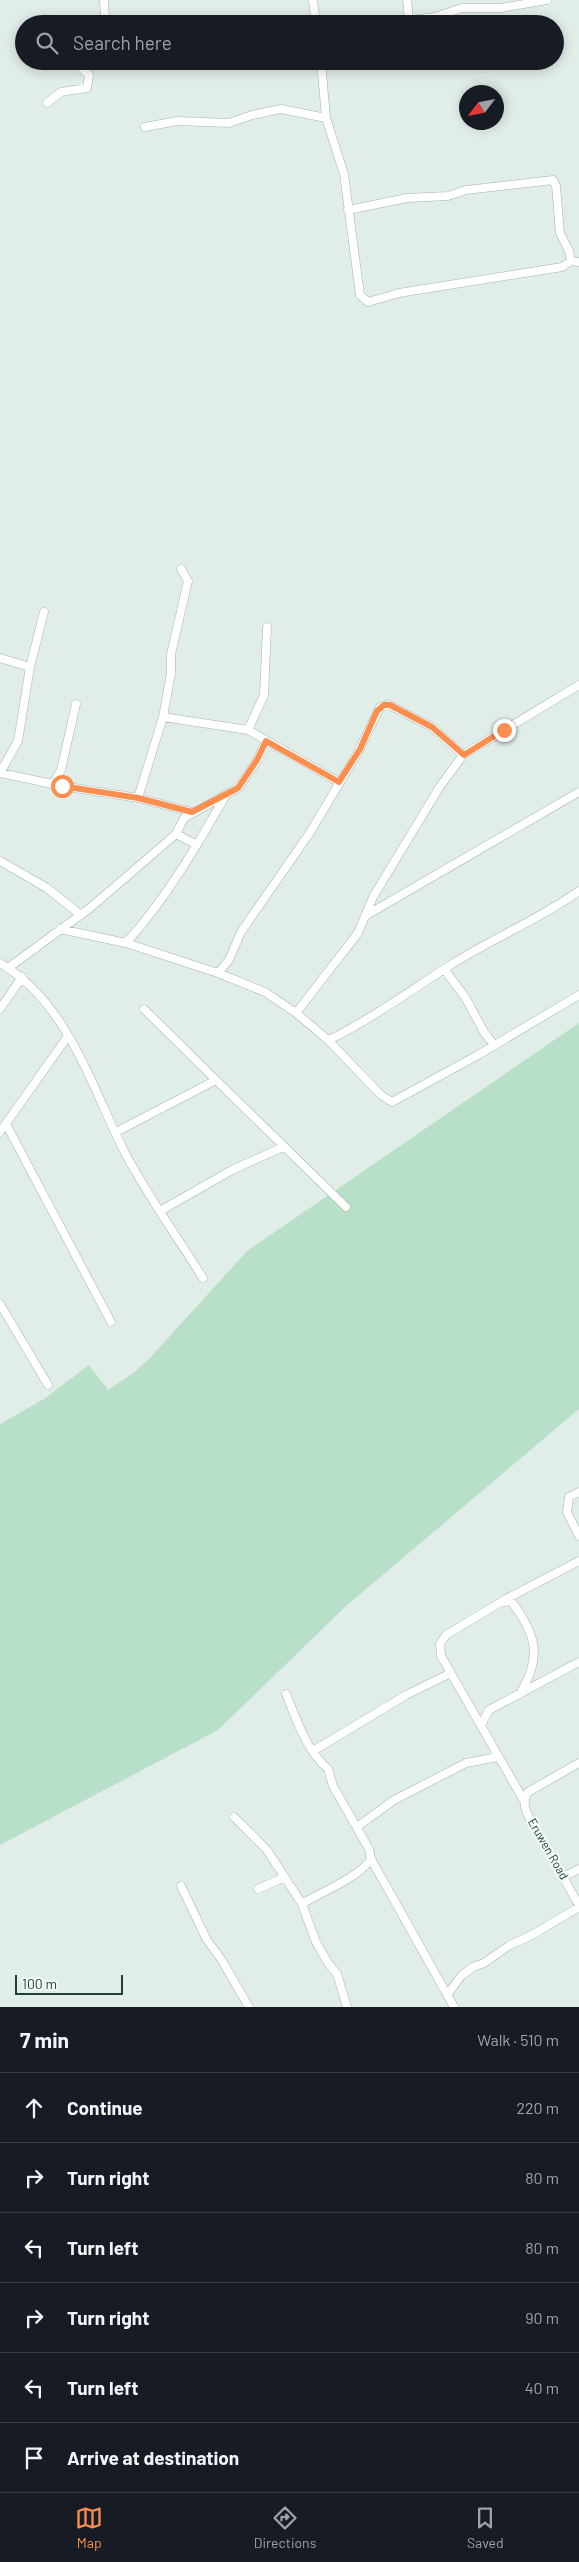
<!DOCTYPE html>
<meta charset="utf-8">
<style>
:root{--surface:#171b24;--page:#20242c;--text:#f1f3f6;--muted:#9ea1a6;--line:#363941;--accent:#fc8f4f}
body{margin:0;font-family:Barlow,sans-serif;background:var(--page);color:var(--text)}
.compass{position:absolute;left:459px;top:85px;width:45px;height:45px;border-radius:50%;background:var(--surface);box-shadow:0 2px 12px #0003;rotate:238deg}
.scale{position:absolute;left:15px;bottom:12px;width:108px;box-sizing:border-box;padding-left:5px;border:2px solid #203e3a;border-top:0;font-size:14px;line-height:18px;white-space:nowrap;color:#203e3a;-webkit-text-stroke:4px #f1f9f6;paint-order:stroke}
.stop{position:absolute;width:15px;height:15px;margin:-11px;border:4px solid #fc8f4f;border-radius:50%;background:#fff}
.stop.end{background:#fc8f4f;border-color:#fff;box-shadow:0 1px 5px #0008}
.list{margin:0;padding:0;list-style:none}
h2{display:flex;justify-content:space-between;align-items:center;height:65px;margin:0;padding:0 20px;font-size:21px}
h2 small{font-size:16px;font-weight:400;color:var(--muted)}
.list li{display:grid;grid-template-columns:32px 1fr auto;gap:15px;align-items:center;box-sizing:border-box;height:70px;padding:0 20px;border-top:1px solid var(--line)}
.list b{display:block;font-size:19px;white-space:nowrap}
.list em{font-size:16px;font-style:normal;color:var(--muted)}
.icon{flex:none;width:28px;height:28px;fill:none;stroke:currentColor;stroke-width:2;stroke-linecap:round;stroke-linejoin:round}
.map{position:relative;flex:none;width:579px;height:2007px;overflow:hidden}
.search{position:absolute;background:var(--surface);box-shadow:0 2px 12px #0003;left:15px;right:15px;top:15px;height:55px;display:flex;align-items:center;gap:12px;box-sizing:border-box;padding:0 18px;border-radius:28px;color:var(--muted);font-size:19px}
.sheet{height:485px;background:var(--surface)}
nav{display:flex;justify-content:space-around;align-items:center;box-sizing:border-box;height:70px;border-top:1px solid var(--line);background:var(--surface);font-size:14px;color:var(--muted)}
nav a{display:grid;justify-items:center;gap:2px}
nav .on{color:var(--accent)}
.map>svg:first-child{display:block}
</style>
<div class="map">
<svg width="579" height="2007" viewBox="0 0 579 2007">
<rect width="100%" height="100%" fill="#e1ede9"/>
<path fill="#b8dfc7" d="M 579,1023 L 579,1409 L 346,1606 L 218,1730 L 0,1845 L 0,1424 L 44,1399 L 89,1365 L 108,1390 L 132,1374 L 150,1358 L 247,1251 Z"/>
<g fill="none" stroke-linecap="round" stroke-linejoin="round">
<g stroke="#a3b5b1" stroke-width="9">
<path id="minor" d="M 313,0 L 316,24
M 407,0 L 409,19
M 102,24 L 105,18 L 104,0
M 379,24 L 435,17 L 462,8 L 501,8 L 547,0
M 321,61 L 326,118 L 344,174 L 360,295 L 368,302 L 399,293 L 562,267 L 571,261 L 579,262
M 47,103 L 61,92 L 87,88 L 89,75 L 79,66 L 79,61
M 145,127 L 177,121 L 229,123 L 252,115 L 281,109 L 326,118
M 348,210 L 407,198 L 448,196 L 466,190 L 553,180 L 556,186 L 560,233 L 569,251 L 571,261
M 0,658 L 30,667
M 163,717 L 171,673 L 171,654 L 188,581 L 181,569
M 248,730 L 264,695 L 267,627
M 0,773 L 62,786 L 138,798 L 163,717 L 248,730 L 339,782
M 0,773 L 18,741 L 30,667 L 44,612
M 53,784 L 61,770 L 76,704
M 138,798 L 192,812
M 176,834 L 197,845
M 0,861 L 47,888 L 81,915
M 365,916 L 579,792
M 60,929 L 126,943 L 218,973 L 265,992 L 296,1013 L 358,933 L 373,897 L 439,788 L 463,755 L 579,685
M 126,943 C 166,899 196,847 226,795
M 0,963 C 68,1003 91,1086 125,1153 C 148,1196 177,1237 203,1278
M 8,968 L 90,908 L 176,834 L 184,818 L 238,788 L 257,761 L 266,741
M 444,969 L 465,997 L 484,1032 L 494,1045
M 218,973 L 229,960 L 241,932 L 309,834 L 358,752 L 380,707 L 389,705 L 432,727 L 463,755
M 0,1009 L 22,977
M 296,1013 L 328,1040 L 335,1037 C 375,1017 411,990 449,966 C 491,939 538,920 579,891
M 328,1040 L 381,1095 L 392,1102 L 478,1055 L 579,995
M 216,1080 L 346,1207
M 6,1124 L 111,1322
M 0,1132 L 68,1036
M 116,1132 L 216,1080 L 144,1009
M 160,1211 L 232,1170 L 283,1147
M 0,1304 L 48,1385
M 579,1492 L 569,1497 L 567,1512 L 579,1536
M 504,1602 L 511,1601 C 537,1635 542,1657 520,1694
M 286,1694 C 297,1720 306,1750 328,1769 L 333,1786 L 369,1849 L 371,1859 L 454,2007
M 481,1725 L 489,1710 L 579,1662
M 313,1751 L 406,1695 L 447,1675
M 579,1763 L 528,1792 C 521,1803 526,1811 531,1821 L 579,1905
M 523,1799 L 441,1656 L 440,1644 L 446,1635 L 506,1599 L 579,1561
M 234,1817 L 267,1850 L 302,1904
M 357,1827 L 394,1800 L 466,1763 L 498,1757
M 563,1877 L 579,1869
M 181,1886 L 207,1940 L 221,1959 L 249,2007
M 258,1889 L 285,1877
M 448,1994 L 461,1976 L 473,1967 L 484,1963 L 510,1945 L 532,1935 L 579,1907
M 347,2007 L 337,1974 L 328,1963 L 316,1942 L 302,1904 C 321,1892 360,1877 371,1859"/>
</g>
<use href="#minor" stroke="#fff" stroke-width="8"/>
</g>
<g fill="none" stroke-linecap="round" stroke-linejoin="round">
<path stroke="#fc8f4f" stroke-width="6" d="M 62,786 L 138,798 L 192,812 L 238,788 L 257,760 L 266,741 L 339,782 L 360,749 L 377,711 L 384,705 L 390,705 L 432,727 L 464,755 L 504,730"/>
</g>
<g text-anchor="middle" stroke-width="4.5" stroke-linejoin="round" paint-order="stroke">
<g font-size="12" fill="#203e3a" stroke="#f1f9f6">
<text transform="translate(548 1849) rotate(60)" y="4">Eruwen Road</text>
</g>
</g>
</svg>
<svg class="compass" viewBox="-18 -18 36 36"><path d="M0-13l5 13h-10z" fill="#e53935"/><path d="M0 13l5-13h-10z" fill="#9ea1a6"/></svg>
<div class="scale">100 m</div>
<div class="stop" style="left:62px;top:786px"></div>
<div class="stop end" style="left:504px;top:730px"></div>
<div class="search"><svg class="icon" aria-label="search" viewBox="0 0 24 24"><circle cx="10" cy="10" r="6"/><path d="M15 15l6 6"/></svg>Search here</div>
</div>
<section class="sheet">
<h2>7 min<small>Walk · 510 m</small></h2>
<ul class="list">
<li><svg class="icon" aria-label="ahead" viewBox="0 0 24 24"><path d="M12 20V5M6 11l6-6 6 6"/></svg><div><b>Continue</b></div><em>220 m</em></li>
<li><svg class="icon" aria-label="right" viewBox="0 0 24 24"><path d="M7 20v-9h11M14 6l5 5-5 5"/></svg><div><b>Turn right</b></div><em>80 m</em></li>
<li><svg class="icon" aria-label="left" viewBox="0 0 24 24"><path d="M17 20v-9H6M10 6l-5 5 5 5"/></svg><div><b>Turn left</b></div><em>80 m</em></li>
<li><svg class="icon" aria-label="right" viewBox="0 0 24 24"><path d="M7 20v-9h11M14 6l5 5-5 5"/></svg><div><b>Turn right</b></div><em>90 m</em></li>
<li><svg class="icon" aria-label="left" viewBox="0 0 24 24"><path d="M17 20v-9H6M10 6l-5 5 5 5"/></svg><div><b>Turn left</b></div><em>40 m</em></li>
<li><svg class="icon" aria-label="arrive" viewBox="0 0 24 24"><path d="M6 21V4h12l-3 4 3 4H6"/></svg><div><b>Arrive at destination</b></div></li>
</ul>
</section>
<nav>
<a class="on"><svg class="icon" aria-label="map" viewBox="0 0 24 24"><path d="M3 6l6-2 6 2 6-2v14l-6 2-6-2-6 2zM9 4v14M15 6v14"/></svg>Map</a>
<a><svg class="icon" aria-label="directions" viewBox="0 0 24 24"><path d="M12 3l9 9-9 9-9-9zM9 14v-3h6M13 9l2 2-2 2"/></svg>Directions</a>
<a><svg class="icon" aria-label="saved" viewBox="0 0 24 24"><path d="M7 4h10v16l-5-4-5 4z"/></svg>Saved</a>
</nav>
